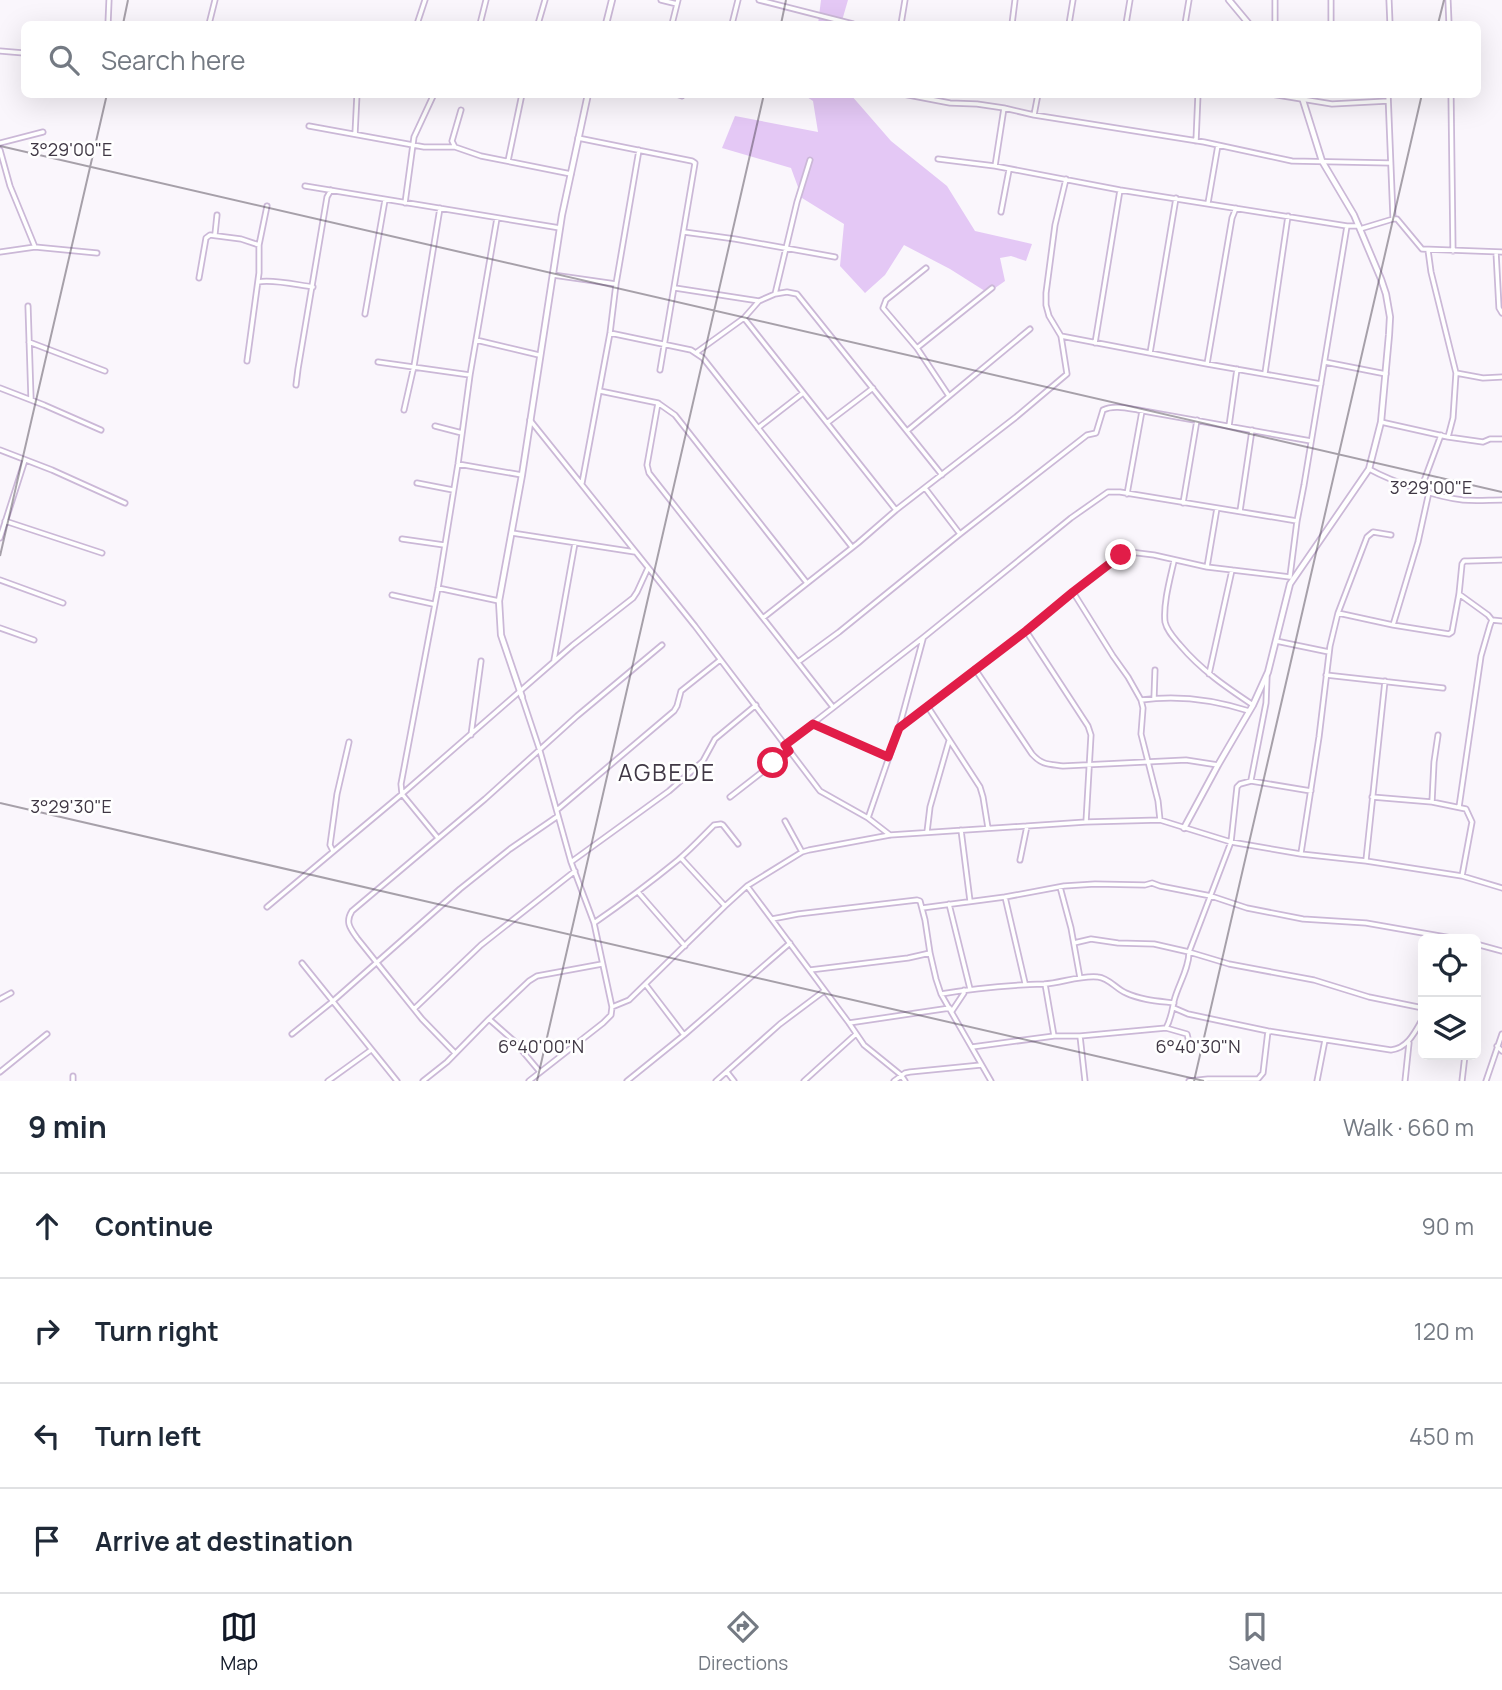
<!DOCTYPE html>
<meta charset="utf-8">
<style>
:root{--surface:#fff;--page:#f2f2f3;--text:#1f2937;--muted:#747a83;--line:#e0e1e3;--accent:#111827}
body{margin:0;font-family:Manrope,sans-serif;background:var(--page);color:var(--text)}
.controls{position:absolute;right:21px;bottom:21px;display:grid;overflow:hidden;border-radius:10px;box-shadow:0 7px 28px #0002}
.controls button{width:63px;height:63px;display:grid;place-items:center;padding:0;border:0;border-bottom:2px solid var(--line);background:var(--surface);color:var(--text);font:35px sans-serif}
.stop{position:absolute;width:21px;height:21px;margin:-16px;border:5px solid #e11d48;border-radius:50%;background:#fff}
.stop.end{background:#e11d48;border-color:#fff;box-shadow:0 2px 7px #0008}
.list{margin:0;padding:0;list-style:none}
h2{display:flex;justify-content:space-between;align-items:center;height:91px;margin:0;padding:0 28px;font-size:30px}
h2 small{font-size:23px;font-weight:400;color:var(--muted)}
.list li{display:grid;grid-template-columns:46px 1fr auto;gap:21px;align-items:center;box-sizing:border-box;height:105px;padding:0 28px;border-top:2px solid var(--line)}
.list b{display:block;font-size:26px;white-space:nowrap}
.list em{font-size:23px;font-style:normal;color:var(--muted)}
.icon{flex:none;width:38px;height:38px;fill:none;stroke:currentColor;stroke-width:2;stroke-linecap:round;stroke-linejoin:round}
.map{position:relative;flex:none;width:1502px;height:1081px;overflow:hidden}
.search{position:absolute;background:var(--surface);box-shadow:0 7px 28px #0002;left:21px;right:21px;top:21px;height:77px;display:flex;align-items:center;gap:18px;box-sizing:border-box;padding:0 24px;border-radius:10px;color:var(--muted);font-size:26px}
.sheet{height:511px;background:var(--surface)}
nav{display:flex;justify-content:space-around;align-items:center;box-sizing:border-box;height:98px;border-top:2px solid var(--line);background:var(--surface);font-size:19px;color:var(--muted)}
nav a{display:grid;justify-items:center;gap:4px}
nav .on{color:var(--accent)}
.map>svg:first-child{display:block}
</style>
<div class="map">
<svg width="1502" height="1081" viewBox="0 0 1502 1081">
<rect width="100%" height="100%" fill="#faf6fc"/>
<path fill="#e4c8f5" d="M 821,0 L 848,0 L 841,24 L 818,24 Z
M 804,95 L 851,95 L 891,141 L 947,186 L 975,231 L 1032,244 L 1026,261 L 1011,256 L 1000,258 L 1005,281 L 988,293 L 950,269 L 904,245 L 885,275 L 865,293 L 840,266 L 844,224 L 802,198 L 791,168 L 722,148 L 735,116 L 818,132 L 813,101 Z"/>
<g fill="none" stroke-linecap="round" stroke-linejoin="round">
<g stroke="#cbb8d7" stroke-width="7">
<path id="minor" d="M 661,0 L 677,4 L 678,0
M 759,0 L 853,24
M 1275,0 L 1275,24
M 1389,0 L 1390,24
M 1448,0 L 1449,24
M 108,24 L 109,0
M 209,24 L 215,0
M 417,24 L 425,0
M 480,24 L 486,0
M 538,24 L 545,0
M 672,24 L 677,4
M 732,24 L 738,0
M 901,24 L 905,0
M 1012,24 L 1015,0
M 1069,24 L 1073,0
M 1126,24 L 1130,0
M 1185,24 L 1189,0
M 1331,24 L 1331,0
M 0,51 L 24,53
M 676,94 L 682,96
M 903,94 L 950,103 L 977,104 L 1004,108 L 1034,115 L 1204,142 L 1292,161 L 1390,163
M 1271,94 L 1332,104 L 1388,101
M 1388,94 L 1393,218
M 1451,94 L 1453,251
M 461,110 L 452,141 L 455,147 L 481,156 L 571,174
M 1034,115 L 1038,94
M 309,126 L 424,147 L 455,147
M 355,134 L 357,94
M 578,138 L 692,161 L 695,163 L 660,370
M 1196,141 L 1198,94
M 0,143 L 43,132
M 0,150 L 10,186 L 35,247
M 938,159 L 995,166 L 1120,190 L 1347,226 L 1359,226
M 508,161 L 522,94
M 995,166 L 1004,108
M 305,186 L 560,228
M 405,203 L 414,137 L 434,94
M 1208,203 L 1218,145
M 1001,212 L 1009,170
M 1360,229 L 1393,219 L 1397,219 L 1422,249 L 1502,252
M 684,232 L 735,239 L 835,257
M 215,234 L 217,215
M 259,245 L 267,206
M 1428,250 L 1431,272 L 1456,373 L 1453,418 L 1448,437
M 0,252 L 35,247 L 97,253
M 1496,252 L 1499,308 L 1502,313
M 926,268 L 886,300 L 883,308 L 917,348 L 949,396
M 553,275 L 616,284
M 199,278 L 206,238 L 210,235 L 241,239 L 259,245 L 259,273 L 247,361
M 258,282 C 273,279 297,285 313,287
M 675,288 L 759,301
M 775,294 L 797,202 L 810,160
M 28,306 L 31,399
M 365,314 L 385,200
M 744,318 L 896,510
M 610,333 L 691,350 L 703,358 L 852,547
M 1061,336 L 1207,364 L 1321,384
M 476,340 L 539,355
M 29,342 L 105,371
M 1095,343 L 1120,190
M 917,348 L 992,288
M 697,352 L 744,318 L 759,301 L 775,294 L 787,292 L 797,294 L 942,475
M 1150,353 L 1176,198
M 378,362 L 470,375
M 1325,362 L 1386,374
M 1207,364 L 1232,218 L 1236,208
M 1265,373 L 1288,216
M 1456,373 L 1483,378 L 1502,377
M 296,385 L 298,369 L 327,197 L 331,190
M 0,388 L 44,405 L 101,430
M 600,391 L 658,403 L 675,415 L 807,583
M 658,403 L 647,465 L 649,473 L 833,707
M 404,410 L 414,366 L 440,208
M 530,420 L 695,626 L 820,791 L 868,818 L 890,835
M 1381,422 L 1448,437 L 1483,442 L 1490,439 L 1502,439
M 827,423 L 873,388
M 435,426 L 462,433
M 1229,426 L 1237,369
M 758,428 L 803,393
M 907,431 L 1030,329
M 0,450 L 52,470 L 125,503
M 458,464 L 522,475
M 1369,469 C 1393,482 1436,497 1463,500 C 1476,501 1489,500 1502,500
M 417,483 L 453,490
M 582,483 L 610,333 L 616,284 L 639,150
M 925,488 L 960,534
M 1421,489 L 1441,435
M 1127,494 L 1142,411
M 1183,503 L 1197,420
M 1240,511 L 1252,430
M 5,521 L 102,553
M 512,533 L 635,552
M 0,538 L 25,460
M 402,539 L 444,545
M 1174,561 C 1170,579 1163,604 1165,622 C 1167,631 1174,638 1180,645 C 1201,670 1226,687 1253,705
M 1207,567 L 1217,508
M 1290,576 L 1297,521 L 1304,485 L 1347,226
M 0,580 L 63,603
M 438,588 L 499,601
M 1459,594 L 1488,615 L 1492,620
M 392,595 L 433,604
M 1338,613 L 1393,625 L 1449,634 L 1452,632 L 1459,594 L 1462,564 L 1464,561 L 1468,561 L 1502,560
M 763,618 L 858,543 L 896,510 L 1016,417 L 1067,374 L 1061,336 L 1049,316 L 1046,305 L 1046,293 L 1055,225 L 1066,179
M 1393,625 L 1418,542 L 1429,492
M 0,628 L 34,640
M 1026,631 L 1088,726 L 1091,735 L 1086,822
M 1276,641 L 1329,652
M 554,660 L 575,543
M 798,662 L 839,632 L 960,534 L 1087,435 L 1096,433 L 1103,410 C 1113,405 1126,408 1138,410 L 1311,441
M 975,669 L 1032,754 C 1042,765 1048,764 1063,766 L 1186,760 L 1218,765
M 1209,674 L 1232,570
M 1326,675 L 1443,688
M 522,697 L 540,751 L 571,862 L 594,923 L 612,1007 L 611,1015 L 603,1023 L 529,1081
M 1154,698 L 1155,670
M 1141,700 C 1176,695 1215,700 1249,711
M 928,707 L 980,787 L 983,797 L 988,828
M 813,724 L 888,757
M 899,728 L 1026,631 L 1073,592
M 471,735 L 481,661
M 785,745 L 924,637 L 1071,518 L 1108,492 L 1120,492 L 1297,521
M 1251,780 L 1266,703 L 1267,677
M 730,797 L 789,751
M 1372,797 L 1432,802 L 1466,809 L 1472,822 L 1462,876
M 1432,802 L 1434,762 L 1438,735
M 1459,807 L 1481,656 L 1490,625 L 1492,620 L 1502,621
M 557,810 L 674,711 L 677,706 L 681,691 L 720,660
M 868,818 L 899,728 L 923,639
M 1160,820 L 1158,801 L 1141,734 L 1143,708 L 1141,700 L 1128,677 L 1113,656 L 1073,592 L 1121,555 L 1130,552 L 1154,555 L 1207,567 L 1290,577
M 785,821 L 802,852
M 961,830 L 970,901
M 927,832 L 930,807 L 949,741
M 438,838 L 402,794 L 401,784 L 438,588 L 458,464 L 470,375 L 497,218
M 333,851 L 330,845 L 337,794 L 349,742
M 1301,853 L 1319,737 L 1330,646 L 1338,613 L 1367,537 L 1373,532 L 1391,535
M 681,858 L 725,906
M 1020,860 L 1027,826
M 1366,860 L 1385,681
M 571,862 L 669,791 L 685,777 L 703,761 L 715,739 L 756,705
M 747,886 L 849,1023 L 864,1045 L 901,1075 L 905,1081
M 1060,887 L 1071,928 L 1080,978
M 638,892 L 685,946
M 1005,897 L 1025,983
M 949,904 L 970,989
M 267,907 L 402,794 L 573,645 L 633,598 L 637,592 L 648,568
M 922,908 L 1005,897 L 1064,886 L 1095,884 L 1145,885 L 1152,883 L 1160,886 L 1211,896 L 1247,908 L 1303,919 L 1366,923 L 1457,939
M 772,919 L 798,914 L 917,900 L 920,901 L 925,920 L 930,953 L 908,958 L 810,970
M 594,923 C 623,903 651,882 678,860 C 691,849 702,837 714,825 L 721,824 L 723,825 L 738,844
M 1074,943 L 1091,939 L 1118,943 L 1154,944 L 1189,952 L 1229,964 L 1314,980 L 1369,997 L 1423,1008
M 1476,944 L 1502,951
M 930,953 L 936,979 L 941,994 L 991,1081
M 302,963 L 397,1081
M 1045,984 L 1054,1036
M 646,985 L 684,1035
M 941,994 C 975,988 1009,985 1044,984 C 1061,983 1081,975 1098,977 C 1109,978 1116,989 1126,993 C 1141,1000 1158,1001 1174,1003
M 0,999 L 11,993
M 612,1007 L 629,1000 L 725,906 L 747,886 L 802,852 L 809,850 L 890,835 L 1086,822 L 1160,820 L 1231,842 L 1301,854 L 1366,861 L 1462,876 L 1502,888
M 1174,1008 L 1188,1014 L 1268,1031 L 1391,1050 C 1408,1048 1415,1032 1423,1018
M 414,1009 L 481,945 L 575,871
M 952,1011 L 964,993 L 964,990
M 489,1019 L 514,1041 L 540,1072
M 849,1023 L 950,1008
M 1166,1028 C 1171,1019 1172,1011 1174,1001 C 1178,985 1189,969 1189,952 L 1231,842 L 1237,787 L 1240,784 L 1251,781 L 1311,791
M 292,1034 L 333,1001 L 460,889 L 510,849 L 558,816
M 1080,1036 L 1085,1081
M 1497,1046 L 1502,1051
M 972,1047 L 1054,1036 L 1080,1036 L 1166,1028 L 1187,1034 L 1189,1042
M 455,1053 L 422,1019 L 357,938 C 350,928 345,922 352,911 L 485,799 L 577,716 L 662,645
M 0,1072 L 47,1034
M 727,1072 L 734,1081
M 73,1076 L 73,1081
M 328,1081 L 371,1050
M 423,1081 L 447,1062 L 489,1019 L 529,981 L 537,976 L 602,964
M 627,1081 L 684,1035 L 790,943
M 716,1081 L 780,1024 L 824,991
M 804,1081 L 856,1034
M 894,1081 L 905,1073 L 910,1072 L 981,1065
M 1189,1081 L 1208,1079 L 1258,1079 L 1263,1073 L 1268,1031
M 1317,1081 L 1325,1040
M 1405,1081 L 1409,1043
M 1462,1081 L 1465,1055
M 1486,1081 L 1502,1034"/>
</g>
<g stroke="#cbb8d7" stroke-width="8">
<path id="tertiary" d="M 1229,0 L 1249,24
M 606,24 L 612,0
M 522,697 L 501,635 L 499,601 L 522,475 L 562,215 L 588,94
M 1184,828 L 1218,765 L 1253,705 L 1268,672 L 1290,584 L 1369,469 L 1381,422 L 1389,335 L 1390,317 L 1386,294 L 1381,279 L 1354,215 L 1322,161 L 1301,94"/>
</g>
<use href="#minor" stroke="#fff" stroke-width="3.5"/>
<use href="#tertiary" stroke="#fff" stroke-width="4.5"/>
</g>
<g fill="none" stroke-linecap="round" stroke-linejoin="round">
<path stroke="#e11d48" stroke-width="9" d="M 773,763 L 789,751 L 785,745 L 813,724 L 888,757 L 899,728 L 1026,631 L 1073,592 L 1121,555"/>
</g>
<path fill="none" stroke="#403845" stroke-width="2" stroke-opacity="0.45" d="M 123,24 L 128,0M 781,24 L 786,0M 1438,24 L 1444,0M 0,146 L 1502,492M 0,556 L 107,94M 0,803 L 1204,1081M 537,1081 L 764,94M 1194,1081 L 1422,94"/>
<g text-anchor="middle" stroke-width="5" stroke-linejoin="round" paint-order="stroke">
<g font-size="23" letter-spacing="2" fill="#403845" stroke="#fff">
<text x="667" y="781">AGBEDE</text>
</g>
</g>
<g font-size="18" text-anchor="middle" fill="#403845" stroke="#fff" stroke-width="5" stroke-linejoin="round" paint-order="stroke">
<text x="71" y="156">3°29'00"E</text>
<text x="1431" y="494">3°29'00"E</text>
<text x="71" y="813">3°29'30"E</text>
<text x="541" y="1053">6°40'00"N</text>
<text x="1198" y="1053">6°40'30"N</text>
</g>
</svg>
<div class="controls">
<button><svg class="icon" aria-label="locate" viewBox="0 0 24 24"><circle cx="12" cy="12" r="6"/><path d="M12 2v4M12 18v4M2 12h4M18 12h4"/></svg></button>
<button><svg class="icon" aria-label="layers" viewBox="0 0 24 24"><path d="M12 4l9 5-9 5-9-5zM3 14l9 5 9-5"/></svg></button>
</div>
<div class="stop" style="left:773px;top:763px"></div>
<div class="stop end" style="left:1121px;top:555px"></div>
<div class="search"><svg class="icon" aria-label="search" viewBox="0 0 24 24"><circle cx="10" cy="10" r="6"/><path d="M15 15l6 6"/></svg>Search here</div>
</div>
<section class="sheet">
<h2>9 min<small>Walk · 660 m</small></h2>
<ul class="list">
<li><svg class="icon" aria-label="ahead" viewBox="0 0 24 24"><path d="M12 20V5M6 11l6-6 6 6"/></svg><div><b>Continue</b></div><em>90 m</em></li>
<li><svg class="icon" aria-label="right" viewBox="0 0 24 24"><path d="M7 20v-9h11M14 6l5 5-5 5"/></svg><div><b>Turn right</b></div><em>120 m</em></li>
<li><svg class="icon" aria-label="left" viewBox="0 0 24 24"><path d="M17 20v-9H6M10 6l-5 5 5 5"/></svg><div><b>Turn left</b></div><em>450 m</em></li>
<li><svg class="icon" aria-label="arrive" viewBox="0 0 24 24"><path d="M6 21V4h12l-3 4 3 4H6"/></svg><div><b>Arrive at destination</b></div></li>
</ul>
</section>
<nav>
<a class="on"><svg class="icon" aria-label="map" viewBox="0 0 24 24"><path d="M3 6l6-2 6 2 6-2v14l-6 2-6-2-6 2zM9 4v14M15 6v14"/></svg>Map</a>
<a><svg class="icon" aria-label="directions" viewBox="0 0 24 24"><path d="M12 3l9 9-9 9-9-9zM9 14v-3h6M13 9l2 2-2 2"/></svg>Directions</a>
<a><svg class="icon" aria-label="saved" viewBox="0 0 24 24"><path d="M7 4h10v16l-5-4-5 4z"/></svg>Saved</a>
</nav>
